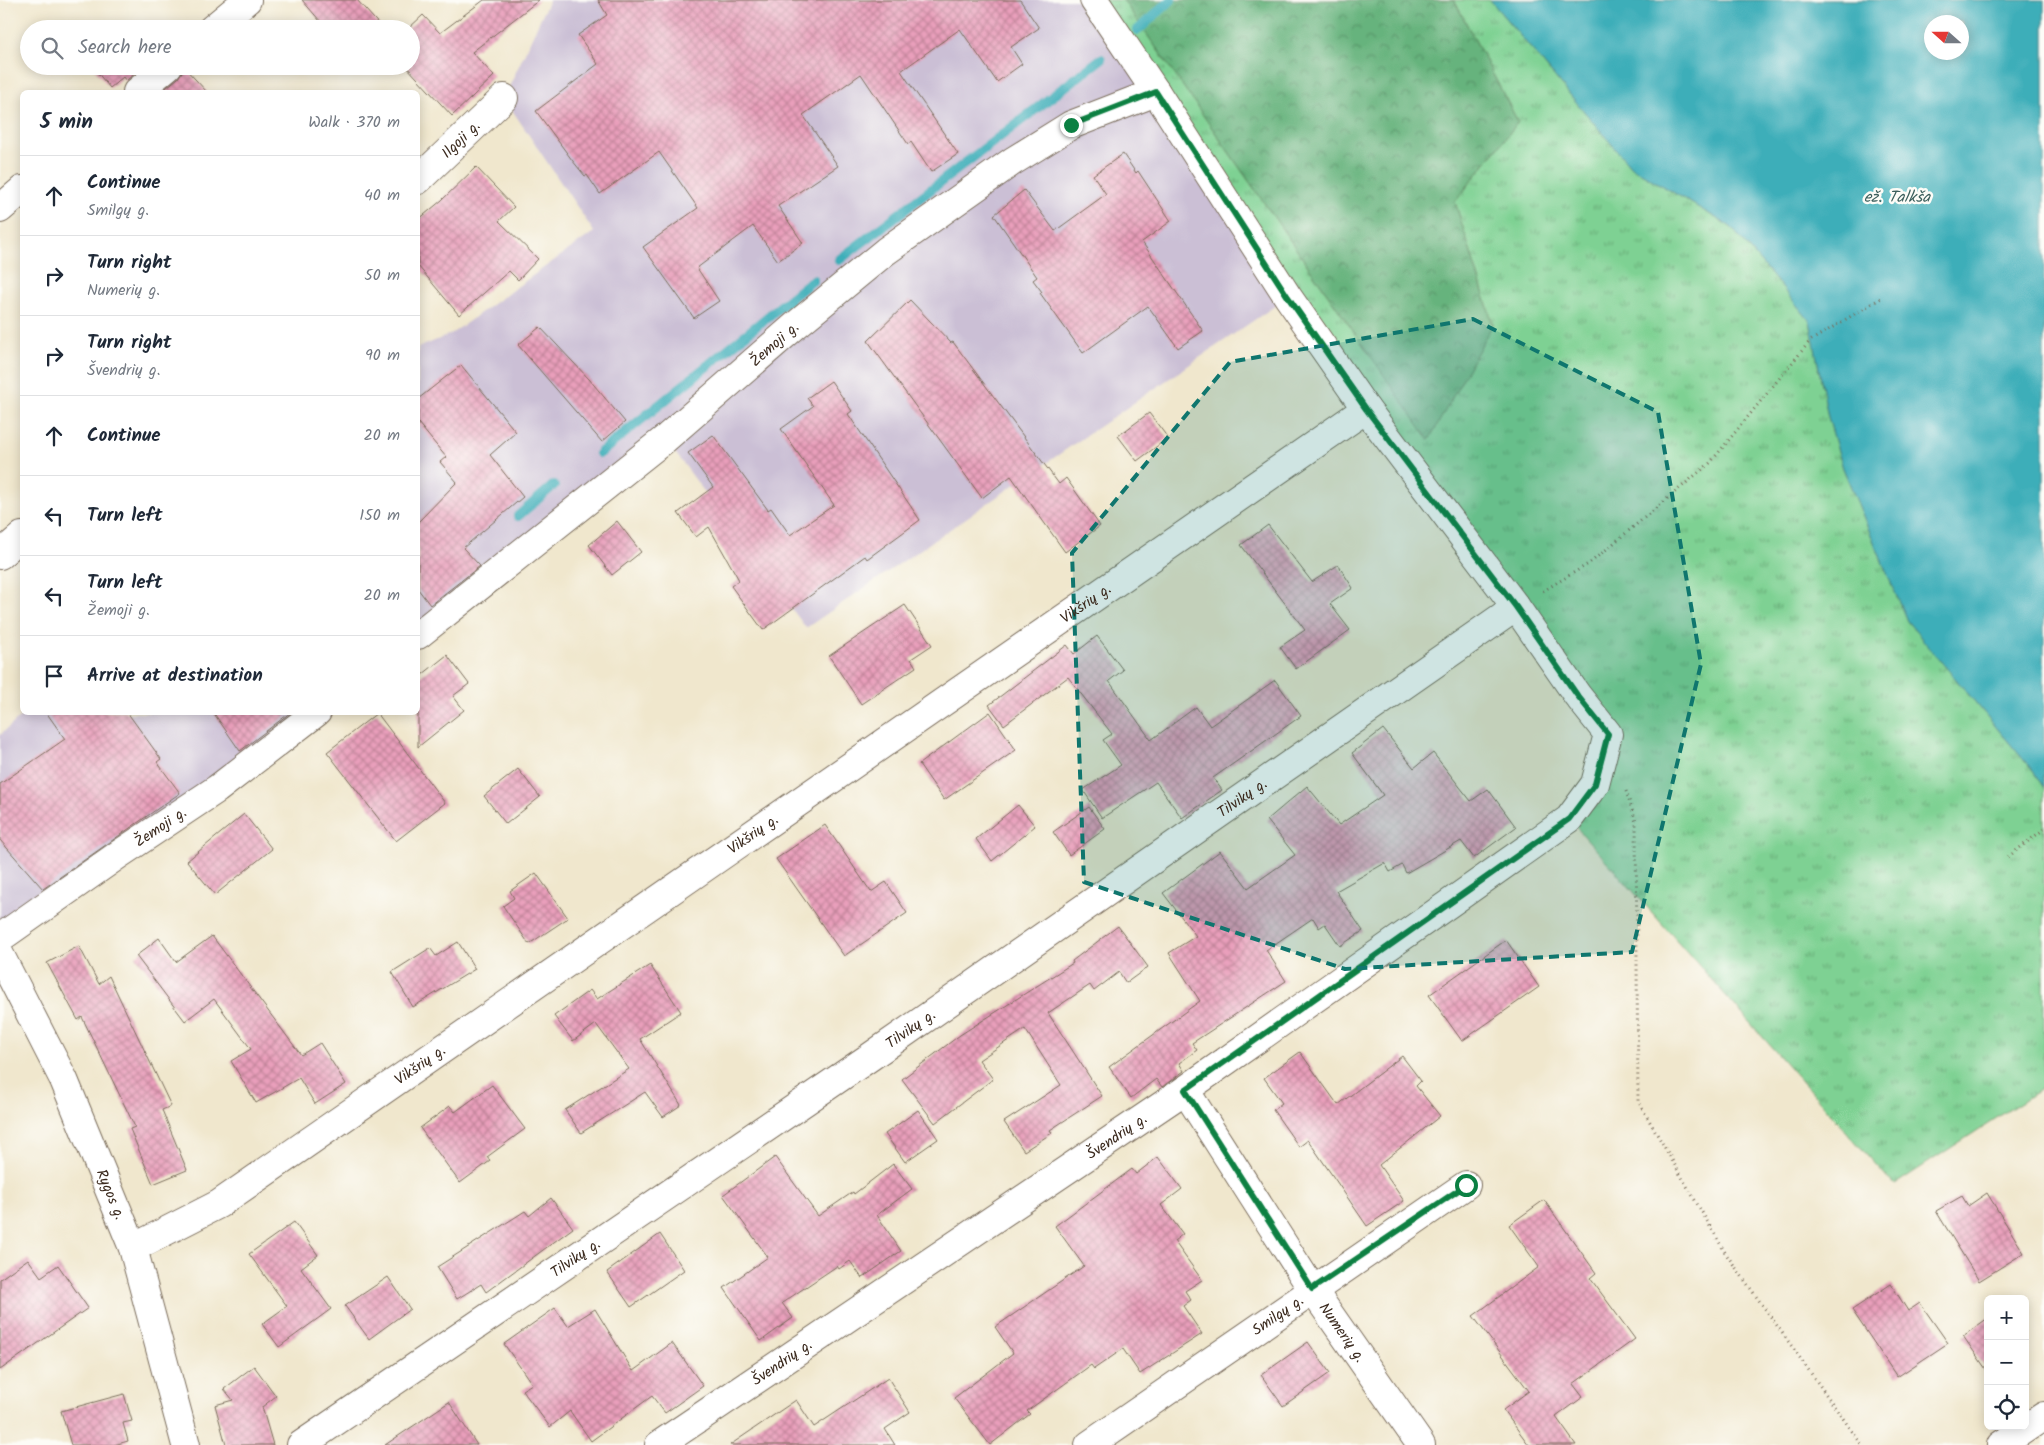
<!DOCTYPE html>
<meta charset="utf-8">
<style>
:root{--surface:#fff;--page:#f6f6f7;--text:#1f2937;--muted:#747a83;--line:#e0e1e3}
body{margin:0;font-family:Kalam,sans-serif;background:var(--page);color:var(--text)}
.controls{position:absolute;right:15px;bottom:15px;display:grid;overflow:hidden;border-radius:8px;box-shadow:0 2px 12px #0003}
.controls button{width:45px;height:45px;display:grid;place-items:center;padding:0;border:0;border-bottom:1px solid var(--line);background:var(--surface);color:var(--text);font:25px sans-serif}
.compass{position:absolute;left:1924px;top:15px;width:45px;height:45px;border-radius:50%;background:var(--surface);box-shadow:0 2px 12px #0003;rotate:291deg}
.stop{position:absolute;width:15px;height:15px;margin:-11px;border:4px solid #0b8043;border-radius:50%;background:#fff}
.stop.end{background:#0b8043;border-color:#fff;box-shadow:0 1px 5px #0008}
.list{margin:0;padding:0;list-style:none}
h2{display:flex;justify-content:space-between;align-items:center;height:65px;margin:0;padding:0 20px;font-size:21px}
h2 small{font-size:16px;font-weight:400;color:var(--muted)}
.list li{display:grid;grid-template-columns:32px 1fr auto;gap:15px;align-items:center;box-sizing:border-box;height:80px;padding:0 20px;border-top:1px solid var(--line)}
.list b{display:block;font-size:19px;white-space:nowrap}
.list p{margin:0;font-size:16px;white-space:nowrap;color:var(--muted)}
.list em{font-size:16px;font-style:normal;color:var(--muted)}
.icon{flex:none;width:28px;height:28px;fill:none;stroke:currentColor;stroke-width:2;stroke-linecap:round;stroke-linejoin:round}
.map{position:relative;flex:none;width:2044px;height:1445px;overflow:hidden}
.search{position:absolute;background:var(--surface);box-shadow:0 2px 12px #0003;left:20px;top:20px;width:400px;height:55px;display:flex;align-items:center;gap:12px;box-sizing:border-box;padding:0 18px;border-radius:28px;color:var(--muted);font-size:19px}
.panel{position:absolute;background:var(--surface);box-shadow:0 2px 12px #0003;left:20px;top:90px;width:400px;height:625px;border-radius:8px}
.map>svg:first-child{display:block}
</style>
<div class="map">
<svg width="2044" height="1445" viewBox="0 0 2044 1445">
<defs>
<pattern id="grass-tufts" width="24" height="20" patternUnits="userSpaceOnUse" patternTransform="scale(1.25)"><rect width="24" height="20" fill="#7ed193"/><path d="M3 7l-1-3M5 7V3M7 7l1-3M15 17l-1-3M17 17v-4M19 17l1-3" fill="none" stroke="#68aa77"/></pattern>
<pattern id="forest-crowns" width="20" height="18" patternUnits="userSpaceOnUse" patternTransform="scale(1.25)"><rect width="20" height="18" fill="#66b37d"/><path d="M2 6a3 3 0 1 1 6 0M12 15a3 3 0 1 1 6 0" fill="none" stroke="#559266"/></pattern>
<pattern id="building-cross-hatch" width="8" height="8" patternUnits="userSpaceOnUse" patternTransform="scale(1.25)"><rect width="8" height="8" fill="#e99fbb"/><path d="M0 0l8 8M0 8l8-8" fill="none" stroke="#be8297"/></pattern>
</defs>
<rect width="100%" height="100%" fill="#fdfcf7"/>
<filter id="ink" filterUnits="userSpaceOnUse"><feTurbulence type="fractalNoise" baseFrequency=".02" numOctaves="2"/><feDisplacementMap in="SourceGraphic" scale="10" xChannelSelector="R" yChannelSelector="G"/><feConvolveMatrix kernelMatrix="1 2 1 2 8 2 1 2 1" color-interpolation-filters="sRGB"/></filter>
<filter id="wash" filterUnits="userSpaceOnUse"><feTurbulence type="fractalNoise" baseFrequency=".0096" numOctaves="4" result="noise"/><feDisplacementMap in="SourceGraphic" scale="20" xChannelSelector="R" yChannelSelector="G"/><feGaussianBlur stdDeviation="1.12" result="paint"/><feColorMatrix in="noise" values="0 0 0 0 0 0 0 0 0 0 0 0 0 0 0 0 0 1.4 0 .05"/><feComposite in="paint" operator="in"/></filter>
<g filter="url(#wash)">
<rect width="100%" height="100%" fill="#f0e7cd"/>
<path fill="#cbbfd5" d="M 549,0 L 1094,0 L 1288,297 L 806,628 L 665,439 L 418,635 L 418,348 L 451,334 L 594,232 L 504,98 Z
M 25,713 L 317,713 L 0,938 L 0,735 Z"/>
<path fill="url(#grass-tufts)" stroke="#5c7e58" d="M 1094,0 L 1123,0 L 1429,440 L 1493,324 L 1455,202 L 1518,122 L 1454,0 L 1490,0 L 1631,167 L 1731,227 L 1810,321 L 1828,417 L 1843,468 L 1907,621 L 2033,771 L 2044,788 L 2044,1087 L 1894,1185 L 1569,819 L 1607,734 Z"/>
<path fill="url(#forest-crowns)" stroke="#506e4e" d="M 1123,0 L 1454,0 L 1518,122 L 1455,202 L 1493,324 L 1429,440 Z"/>
<path fill="#3eaeb9" stroke="#3c6c6c" fill-rule="evenodd" d="M 1490,0 L 2044,0 L 2044,788 L 2033,771 L 1907,621 L 1843,468 L 1828,417 L 1810,321 L 1731,227 L 1631,167 ZM 1932,22 L 1962,22 L 1962,52 L 1932,52 Z"/>
<g fill="none" stroke-linecap="round" stroke-linejoin="round">
<path stroke="#3eaeb9" stroke-width="10" d="M 1138,30 L 1171,0
M 839,260 L 1101,59
M 600,453 L 813,280
M 518,516 L 554,485"/>
</g>
<g id="blocks">
<path fill="url(#building-cross-hatch)" d="M 302,0 L 357,0 L 383,29 L 327,29 Z
M 484,0 L 539,0 L 472,52 L 494,76 L 452,116 L 406,66 L 411,66 L 411,29 L 408,29 L 423,15 L 440,33 Z
M 598,0 L 1020,0 L 1039,28 L 1011,47 L 1022,64 L 997,82 L 960,29 L 901,71 L 958,154 L 931,172 L 911,142 L 908,144 L 861,74 L 803,115 L 838,166 L 778,206 L 803,243 L 778,261 L 753,226 L 697,268 L 719,301 L 694,318 L 643,247 L 698,208 L 659,152 L 600,194 L 587,175 L 585,176 L 572,160 L 536,111 L 598,64 L 578,35 L 607,15 Z
M 92,66 L 143,66 L 126,81 L 123,77 L 110,88 Z
M 183,66 L 207,92 L 161,92 L 178,78 L 182,72 Z
M 361,66 L 375,66 L 367,73 Z
M 1123,154 L 1136,173 L 1138,171 L 1171,221 L 1142,242 L 1203,331 L 1178,348 L 1148,306 L 1083,353 L 1040,293 L 1042,292 L 1033,280 L 1037,277 L 994,215 L 1024,190 L 1055,231 L 1106,194 L 1093,175 Z
M 476,167 L 514,207 L 499,221 L 538,259 L 518,280 L 509,271 L 459,315 L 418,266 L 418,220 L 442,200 Z
M 910,300 L 951,343 L 953,342 L 1059,484 L 1066,478 L 1100,526 L 1065,552 L 1011,476 L 982,498 L 868,341 Z
M 540,327 L 589,379 L 625,422 L 602,442 L 518,345 Z
M 461,365 L 516,432 L 490,455 L 523,497 L 463,548 L 480,566 L 430,605 L 418,589 L 418,522 L 457,482 L 440,462 L 446,457 L 418,423 L 418,399 Z
M 831,381 L 852,411 L 848,414 L 920,520 L 867,559 L 865,556 L 763,630 L 731,586 L 739,580 L 709,527 L 696,537 L 678,513 L 713,487 L 688,453 L 713,435 L 768,510 L 771,508 L 790,535 L 834,505 L 781,429 L 813,406 L 807,398 Z
M 1149,413 L 1168,438 L 1137,461 L 1118,436 Z
M 617,521 L 641,552 L 612,575 L 589,545 Z
M 1268,525 L 1312,582 L 1338,565 L 1353,588 L 1330,604 L 1350,630 L 1296,669 L 1280,647 L 1305,630 L 1241,545 Z
M 905,605 L 932,645 L 911,659 L 916,667 L 861,704 L 829,656 Z
M 1097,636 L 1123,670 L 1109,681 L 1151,740 L 1196,707 L 1210,726 L 1275,680 L 1301,716 L 1213,778 L 1222,790 L 1182,818 L 1156,782 L 1102,818 L 1083,790 L 1121,765 L 1103,740 L 1112,734 L 1068,677 L 1004,725 L 989,705 L 1067,645 L 1074,654 Z
M 447,655 L 469,684 L 453,696 L 464,710 L 418,747 L 418,678 Z
M 46,712 L 127,712 L 161,759 L 157,762 L 180,793 L 43,889 L 0,840 L 0,784 L 65,739 Z
M 213,712 L 291,712 L 240,751 Z
M 990,712 L 1016,750 L 944,800 L 919,764 Z
M 377,713 L 445,803 L 396,841 L 327,752 Z
M 1383,729 L 1414,768 L 1433,753 L 1471,801 L 1488,789 L 1516,827 L 1474,858 L 1461,841 L 1406,873 L 1402,865 L 1390,872 L 1385,863 L 1336,891 L 1363,931 L 1340,946 L 1325,924 L 1319,928 L 1313,918 L 1266,950 L 1286,981 L 1192,1043 L 1197,1050 L 1179,1063 L 1184,1071 L 1162,1087 L 1156,1079 L 1131,1098 L 1109,1067 L 1200,1001 L 1169,953 L 1196,936 L 1163,893 L 1220,851 L 1248,888 L 1295,855 L 1267,820 L 1307,786 L 1339,825 L 1383,795 L 1352,753 Z
M 518,769 L 540,797 L 506,824 L 484,796 Z
M 1018,805 L 1035,826 L 992,861 L 976,839 Z
M 1089,807 L 1105,829 L 1069,855 L 1053,832 Z
M 244,814 L 272,849 L 215,895 L 187,861 Z
M 825,825 L 871,892 L 886,882 L 907,913 L 844,956 L 776,859 Z
M 536,873 L 568,918 L 529,944 L 503,906 L 514,898 L 510,891 Z
M 1118,926 L 1148,967 L 1126,983 L 1119,972 L 1094,991 L 1090,985 L 1048,1013 L 1102,1096 L 1050,1130 L 1052,1133 L 1024,1151 L 1004,1122 L 1061,1085 L 1025,1029 L 979,1060 L 993,1079 L 935,1123 L 902,1079 L 960,1035 L 1073,963 L 1072,961 Z
M 212,936 L 301,1055 L 320,1043 L 346,1084 L 315,1104 L 299,1078 L 256,1103 L 231,1061 L 251,1049 L 214,999 L 185,1021 L 136,956 L 159,938 L 176,962 Z
M 1506,940 L 1539,987 L 1462,1041 L 1429,995 Z
M 458,942 L 475,969 L 413,1007 L 392,972 L 430,948 L 436,956 Z
M 79,946 L 99,984 L 109,976 L 171,1106 L 162,1110 L 187,1170 L 153,1184 L 130,1129 L 135,1127 L 82,1017 L 78,1020 L 47,963 Z
M 650,965 L 681,1012 L 640,1039 L 681,1105 L 663,1117 L 645,1092 L 581,1133 L 565,1110 L 629,1069 L 596,1024 L 573,1041 L 554,1016 L 590,990 L 597,999 Z
M 1300,1052 L 1338,1105 L 1402,1056 L 1421,1081 L 1416,1086 L 1440,1116 L 1379,1165 L 1404,1201 L 1367,1226 L 1308,1140 L 1299,1147 L 1273,1110 L 1282,1103 L 1264,1078 Z
M 492,1085 L 525,1129 L 487,1157 L 490,1161 L 460,1183 L 420,1128 L 450,1106 L 455,1112 Z
M 918,1110 L 938,1139 L 905,1162 L 885,1134 Z
M 775,1157 L 818,1216 L 853,1192 L 854,1194 L 893,1164 L 912,1189 L 877,1215 L 901,1251 L 862,1278 L 850,1261 L 839,1269 L 837,1266 L 782,1303 L 793,1318 L 761,1341 L 724,1288 L 768,1257 L 723,1195 Z
M 1158,1157 L 1182,1189 L 1161,1205 L 1183,1234 L 1174,1241 L 1202,1280 L 1185,1291 L 1191,1300 L 1183,1306 L 1202,1334 L 1140,1374 L 1123,1349 L 1094,1369 L 1091,1365 L 1027,1411 L 1030,1414 L 990,1445 L 954,1398 L 1013,1353 L 995,1327 L 1084,1266 L 1055,1226 L 1132,1169 L 1136,1174 Z
M 1987,1193 L 2024,1253 L 1979,1281 L 1936,1211 L 1962,1196 L 1968,1206 Z
M 551,1198 L 573,1228 L 486,1292 L 481,1284 L 457,1299 L 437,1267 L 525,1211 L 529,1216 Z
M 1544,1200 L 1596,1273 L 1590,1278 L 1635,1339 L 1573,1384 L 1583,1397 L 1556,1417 L 1576,1445 L 1529,1445 L 1503,1410 L 1529,1391 L 1473,1316 L 1539,1267 L 1509,1225 Z
M 294,1222 L 318,1255 L 301,1268 L 331,1309 L 279,1347 L 262,1324 L 287,1306 L 249,1254 Z
M 660,1234 L 684,1270 L 631,1307 L 607,1272 Z
M 28,1259 L 41,1277 L 58,1265 L 88,1308 L 0,1370 L 0,1279 Z
M 388,1277 L 410,1309 L 369,1339 L 345,1306 Z
M 1891,1284 L 1908,1311 L 1920,1303 L 1948,1343 L 1897,1377 L 1852,1310 Z
M 555,1308 L 568,1326 L 595,1309 L 633,1371 L 672,1343 L 703,1386 L 665,1413 L 652,1396 L 591,1441 L 570,1411 L 550,1427 L 522,1390 L 532,1384 L 504,1344 Z
M 1988,1318 L 1988,1372 L 1963,1336 Z
M 1308,1342 L 1330,1373 L 1283,1406 L 1261,1375 Z
M 254,1366 L 276,1396 L 262,1407 L 273,1445 L 226,1445 L 215,1405 L 233,1400 L 224,1389 Z
M 888,1378 L 910,1412 L 885,1429 L 895,1445 L 730,1445 L 796,1400 L 814,1427 Z
M 124,1394 L 132,1421 L 123,1423 L 128,1441 L 114,1445 L 71,1445 L 61,1411 Z
M 449,1402 L 477,1445 L 385,1445 Z"/>
</g>
</g>
<g filter="url(#ink)">
<use href="#blocks" fill-opacity="0" stroke="#7a6c5b" stroke-width="1"/>
<g fill="none" stroke-linecap="round" stroke-linejoin="round">
<g stroke="#7a6c5b" stroke-width="30">
<g id="minor">
<path d="M 212,29 L 247,0"/>
<path d="M 137,92 L 168,66"/>
<path id="s1" d="M 418,180 L 504,98"/>
<path d="M 0,209 L 22,190"/>
<path d="M 0,555 L 22,536"/>
<path id="s2" d="M 418,635 L 665,439 L 796,325 L 886,251 L 1013,161 L 1071,125 L 1156,92"/>
<path id="s3" d="M 0,938 L 118,855 L 217,789 L 317,712"/>
<path id="s4" d="M 0,955 L 64,1080 L 133,1248 L 186,1445"/>
<path id="s5" d="M 1185,1090 L 1312,1289 L 1421,1445"/>
<path id="s6" d="M 133,1248 L 219,1204 L 1366,409"/>
<path id="s7" d="M 301,1445 L 870,1057 L 1516,607"/>
<path id="s8" d="M 659,1445 L 1185,1090 L 1569,819 L 1595,784 L 1608,734 L 1577,695 L 1516,607 L 1366,409 L 1288,297 L 1156,92 L 1094,0"/>
<path id="s9" d="M 1089,1445 L 1466,1185"/>
<path d="M 2001,1445 L 2044,1416"/>
</g>
</g>
<path stroke="#7a6c5b" stroke-width="3" stroke-dasharray="1 4" stroke-linecap="butt" d="M 1543,591 L 1590,563 L 1710,463 L 1810,341 L 1881,298
M 1626,791 L 1636,822 L 1638,1101 L 1726,1254 L 1862,1445
M 2008,857 L 2044,829"/>
<use href="#minor" stroke="#fff" stroke-width="28"/>
</g>
</g>
<g fill="none" stroke-linecap="round" stroke-linejoin="round" filter="url(#ink)">
<path stroke="#0b8043" stroke-width="6" d="M 1071,125 L 1156,92 L 1288,297 L 1366,409 L 1516,607 L 1577,695 L 1608,734 L 1595,784 L 1569,819 L 1185,1090 L 1312,1289 L 1466,1185"/>
</g>
<path fill="#0f766e" fill-opacity="0.2" stroke="#0f766e" stroke-width="4" stroke-dasharray="10 6" stroke-linejoin="round" d="M 1473,319 L 1658,412 L 1701,664 L 1632,952 L 1345,969 L 1084,882 L 1072,553 L 1230,362 Z"/>
<g text-anchor="middle" stroke-width="5" stroke-linejoin="round" paint-order="stroke">
<g font-size="15" fill="#3b2a1e" stroke="#fdfcf7">
<text dy="5" stroke="none"><textPath href="#s1" startOffset="59">Ilgoji g.</textPath></text>
<text dy="5" stroke="none"><textPath href="#s2" startOffset="460">Žemoji g.</textPath></text>
<text dy="5" stroke="none"><textPath href="#s6" startOffset="1151">Vikšrių g.</textPath></text>
<text dy="5" stroke="none"><textPath href="#s7" startOffset="1142">Tilvikų g.</textPath></text>
<text dy="5" stroke="none"><textPath href="#s3" startOffset="195">Žemoji g.</textPath></text>
<text dy="5" stroke="none"><textPath href="#s6" startOffset="746">Vikšrių g.</textPath></text>
<text dy="5" stroke="none"><textPath href="#s7" startOffset="738">Tilvikų g.</textPath></text>
<text dy="5" stroke="none"><textPath href="#s6" startOffset="341">Vikšrių g.</textPath></text>
<text dy="5" stroke="none"><textPath href="#s8" startOffset="552">Švendrių g.</textPath></text>
<text dy="5" stroke="none"><textPath href="#s4" startOffset="264">Rygos g.</textPath></text>
<text dy="5" stroke="none"><textPath href="#s7" startOffset="332">Tilvikų g.</textPath></text>
<text dy="5" stroke="none"><textPath href="#s9" startOffset="229">Smilgų g.</textPath></text>
<text dy="5" stroke="none"><textPath href="#s5" startOffset="289">Numerių g.</textPath></text>
<text dy="5" stroke="none"><textPath href="#s8" startOffset="148">Švendrių g.</textPath></text>
</g>
<g font-size="16" font-style="italic" fill="#3c5f5c" stroke="#fdfcf7">
<text x="1897" y="202">ež. Talkša</text>
</g>
</g>
</svg>
<div class="controls">
<button>+</button>
<button>−</button>
<button><svg class="icon" aria-label="locate" viewBox="0 0 24 24"><circle cx="12" cy="12" r="6"/><path d="M12 2v4M12 18v4M2 12h4M18 12h4"/></svg></button>
</div>
<svg class="compass" viewBox="-18 -18 36 36"><path d="M0-13l5 13h-10z" fill="#e53935"/><path d="M0 13l5-13h-10z" fill="#747a83"/></svg>
<div class="stop" style="left:1466px;top:1185px"></div>
<div class="stop end" style="left:1071px;top:125px"></div>
<div class="search"><svg class="icon" aria-label="search" viewBox="0 0 24 24"><circle cx="10" cy="10" r="6"/><path d="M15 15l6 6"/></svg>Search here</div>
<section class="panel">
<h2>5 min<small>Walk · 370 m</small></h2>
<ul class="list">
<li><svg class="icon" aria-label="ahead" viewBox="0 0 24 24"><path d="M12 20V5M6 11l6-6 6 6"/></svg><div><b>Continue</b><p>Smilgų g.</p></div><em>40 m</em></li>
<li><svg class="icon" aria-label="right" viewBox="0 0 24 24"><path d="M7 20v-9h11M14 6l5 5-5 5"/></svg><div><b>Turn right</b><p>Numerių g.</p></div><em>50 m</em></li>
<li><svg class="icon" aria-label="right" viewBox="0 0 24 24"><path d="M7 20v-9h11M14 6l5 5-5 5"/></svg><div><b>Turn right</b><p>Švendrių g.</p></div><em>90 m</em></li>
<li><svg class="icon" aria-label="ahead" viewBox="0 0 24 24"><path d="M12 20V5M6 11l6-6 6 6"/></svg><div><b>Continue</b></div><em>20 m</em></li>
<li><svg class="icon" aria-label="left" viewBox="0 0 24 24"><path d="M17 20v-9H6M10 6l-5 5 5 5"/></svg><div><b>Turn left</b></div><em>150 m</em></li>
<li><svg class="icon" aria-label="left" viewBox="0 0 24 24"><path d="M17 20v-9H6M10 6l-5 5 5 5"/></svg><div><b>Turn left</b><p>Žemoji g.</p></div><em>20 m</em></li>
<li><svg class="icon" aria-label="arrive" viewBox="0 0 24 24"><path d="M6 21V4h12l-3 4 3 4H6"/></svg><div><b>Arrive at destination</b></div></li>
</ul>
</section>
</div>
